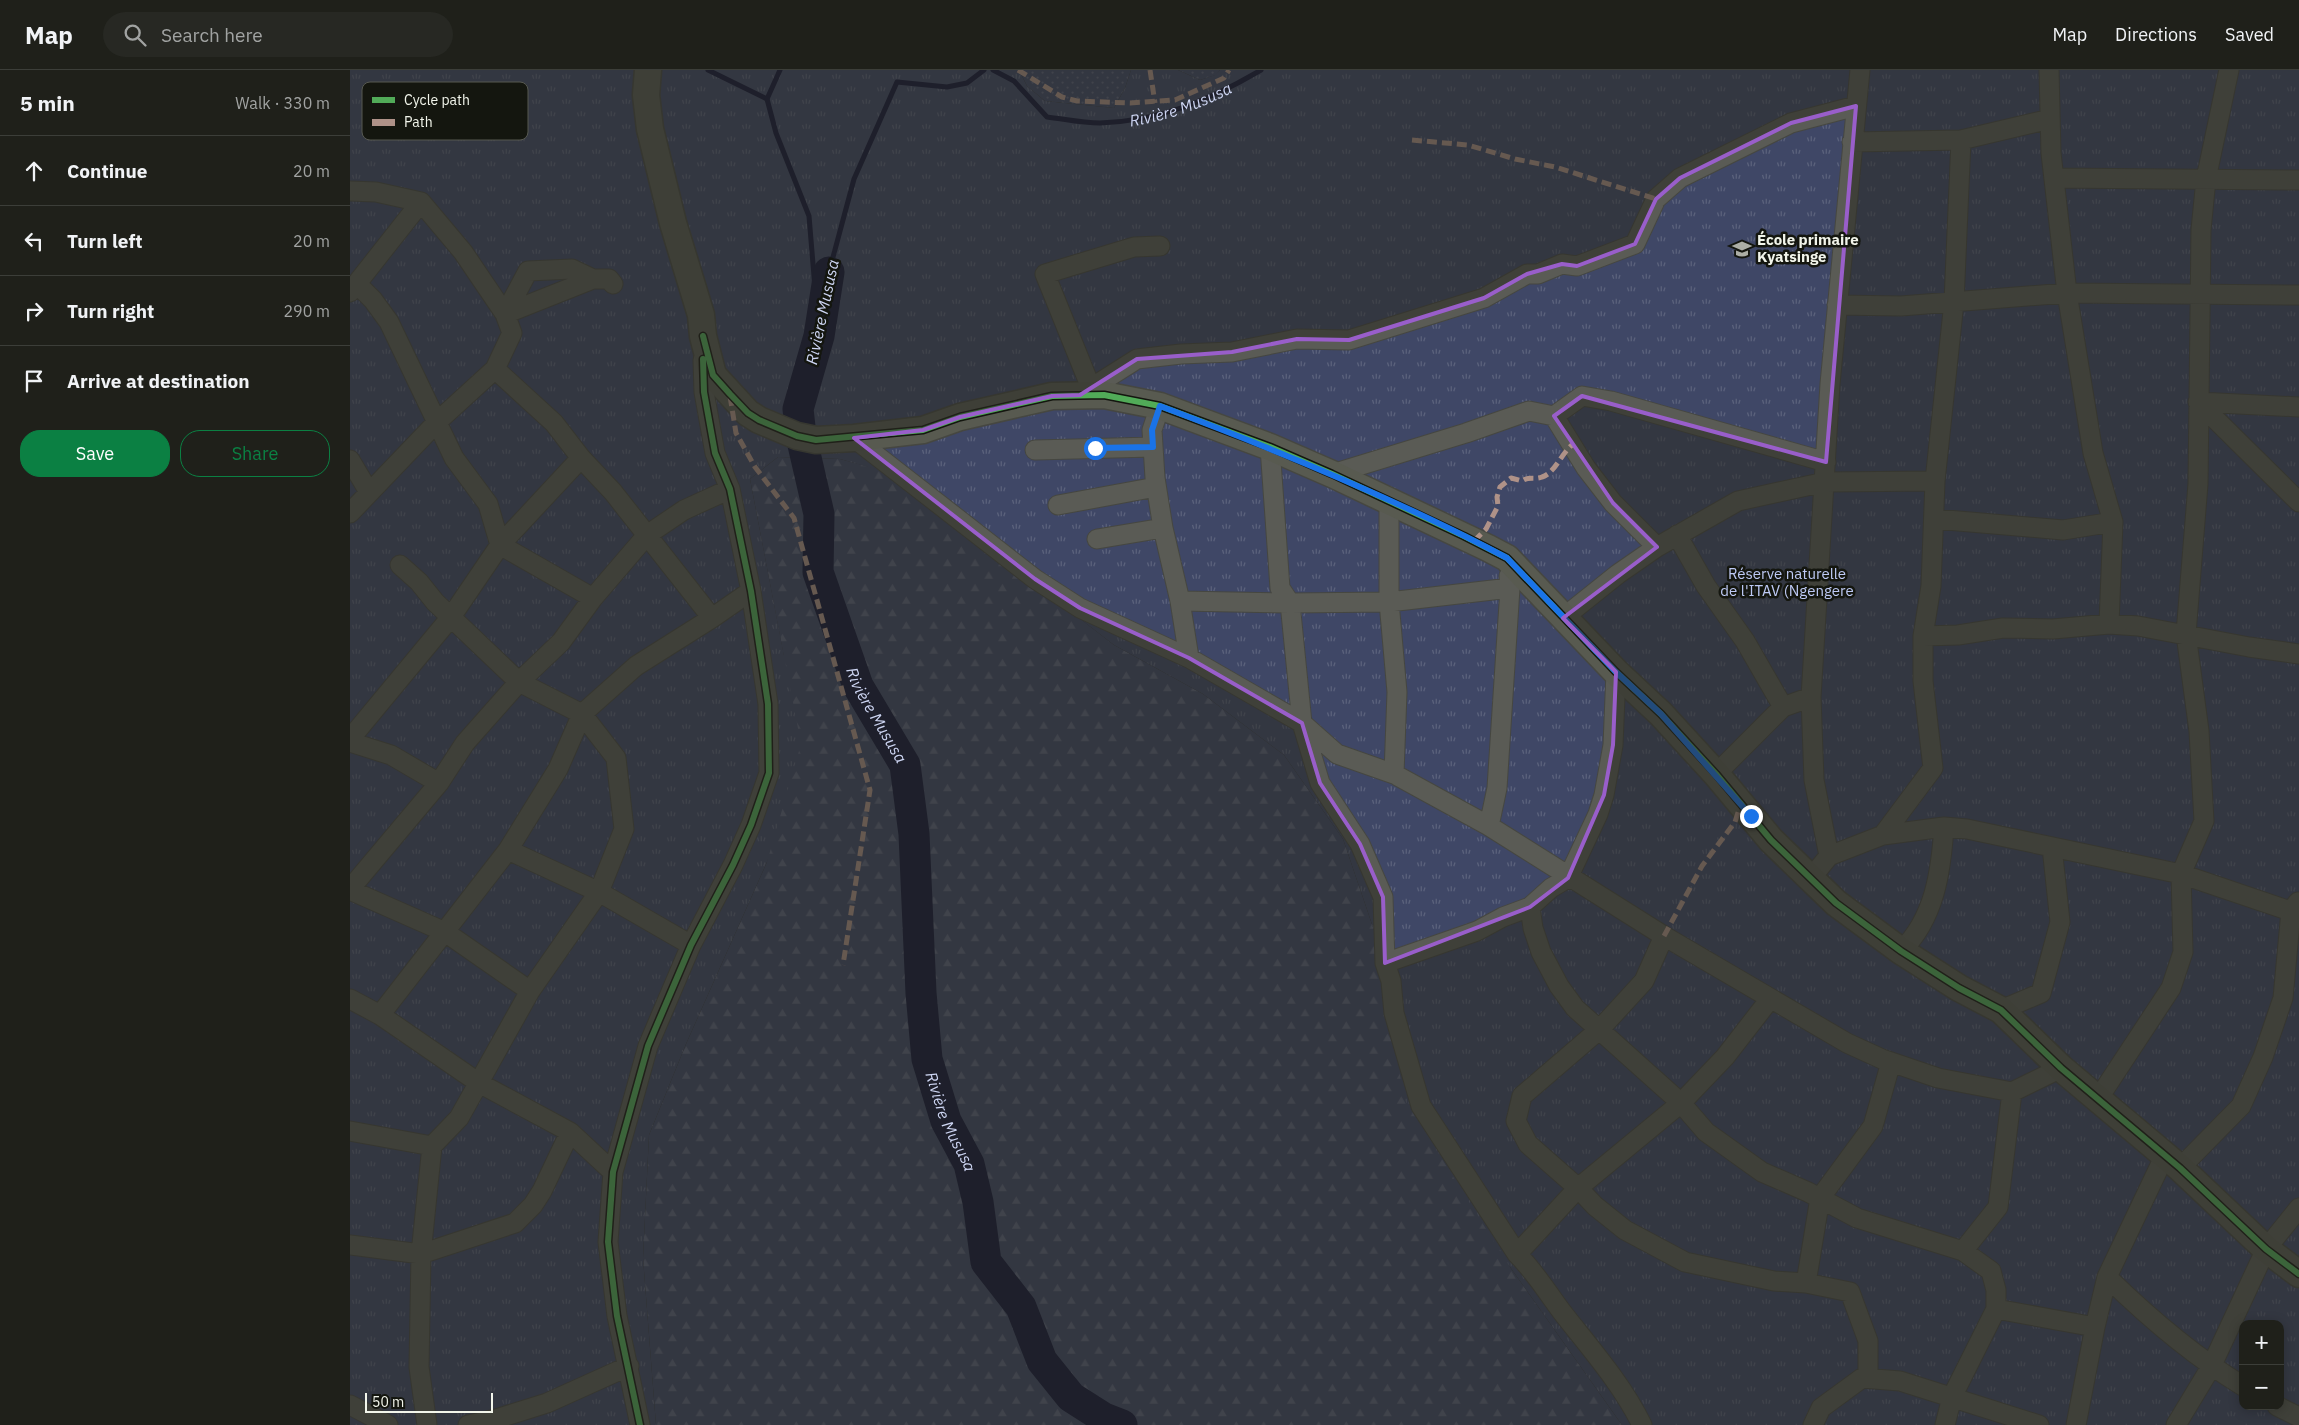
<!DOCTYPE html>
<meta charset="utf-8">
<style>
:root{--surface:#1f201a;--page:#272823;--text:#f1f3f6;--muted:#a1a3a2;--line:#3c3e39;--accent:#0b8043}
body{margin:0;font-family:"IBM Plex Sans",sans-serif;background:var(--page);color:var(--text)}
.controls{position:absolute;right:15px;bottom:15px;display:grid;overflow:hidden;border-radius:10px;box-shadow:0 2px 12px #0003}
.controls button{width:45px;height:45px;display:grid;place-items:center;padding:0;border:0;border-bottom:1px solid var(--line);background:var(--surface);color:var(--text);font:25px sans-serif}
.scale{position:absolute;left:15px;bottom:12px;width:128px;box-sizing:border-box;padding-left:5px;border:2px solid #f2f5eb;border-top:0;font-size:14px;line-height:18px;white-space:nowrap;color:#f2f5eb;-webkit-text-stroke:4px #14160f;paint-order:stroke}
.stop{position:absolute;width:15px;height:15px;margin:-11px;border:4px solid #1a73e8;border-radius:50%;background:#fff}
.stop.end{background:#1a73e8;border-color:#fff;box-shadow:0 1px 5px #0008}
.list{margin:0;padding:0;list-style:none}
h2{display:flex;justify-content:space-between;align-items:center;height:65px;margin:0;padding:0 20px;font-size:21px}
h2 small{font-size:16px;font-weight:400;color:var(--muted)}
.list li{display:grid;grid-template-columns:32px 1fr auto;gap:15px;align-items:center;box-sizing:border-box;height:70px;padding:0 20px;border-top:1px solid var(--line)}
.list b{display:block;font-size:19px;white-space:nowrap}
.list em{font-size:16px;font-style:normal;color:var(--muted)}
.actions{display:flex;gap:10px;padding:15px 20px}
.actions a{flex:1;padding:11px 0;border:1px solid var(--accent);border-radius:20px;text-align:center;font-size:18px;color:var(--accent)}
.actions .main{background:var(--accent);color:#fff}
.icon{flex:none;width:28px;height:28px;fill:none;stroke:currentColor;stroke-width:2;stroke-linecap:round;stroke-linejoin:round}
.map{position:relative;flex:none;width:1949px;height:1355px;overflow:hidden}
header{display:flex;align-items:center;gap:30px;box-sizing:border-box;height:70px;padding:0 25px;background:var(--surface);border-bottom:1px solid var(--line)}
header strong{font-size:24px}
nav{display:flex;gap:28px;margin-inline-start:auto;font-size:18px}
.search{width:350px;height:45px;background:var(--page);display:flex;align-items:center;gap:12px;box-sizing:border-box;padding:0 18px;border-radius:28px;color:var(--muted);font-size:19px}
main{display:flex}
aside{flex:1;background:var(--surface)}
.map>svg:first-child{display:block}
</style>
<header>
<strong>Map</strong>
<div class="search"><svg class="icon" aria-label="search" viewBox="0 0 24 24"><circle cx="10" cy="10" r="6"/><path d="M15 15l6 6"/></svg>Search here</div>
<nav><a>Map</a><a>Directions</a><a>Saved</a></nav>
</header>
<main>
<aside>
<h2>5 min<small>Walk · 330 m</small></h2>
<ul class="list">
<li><svg class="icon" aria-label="ahead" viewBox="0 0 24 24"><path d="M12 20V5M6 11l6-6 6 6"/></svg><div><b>Continue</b></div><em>20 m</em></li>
<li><svg class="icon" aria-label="left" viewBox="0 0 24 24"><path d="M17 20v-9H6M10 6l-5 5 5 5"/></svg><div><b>Turn left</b></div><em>20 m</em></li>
<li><svg class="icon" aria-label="right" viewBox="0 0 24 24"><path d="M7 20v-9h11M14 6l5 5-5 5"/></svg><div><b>Turn right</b></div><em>290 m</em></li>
<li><svg class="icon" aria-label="arrive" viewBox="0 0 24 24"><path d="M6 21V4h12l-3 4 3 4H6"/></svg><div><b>Arrive at destination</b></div></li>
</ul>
<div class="actions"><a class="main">Save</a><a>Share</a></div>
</aside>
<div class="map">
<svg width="1949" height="1355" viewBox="0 0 1949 1355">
<defs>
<pattern id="grass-dots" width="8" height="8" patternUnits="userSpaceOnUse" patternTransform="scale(1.25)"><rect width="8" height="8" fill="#3f4766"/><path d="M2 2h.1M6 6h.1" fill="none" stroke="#5b627c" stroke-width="1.8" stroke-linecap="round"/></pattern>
<pattern id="forest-firs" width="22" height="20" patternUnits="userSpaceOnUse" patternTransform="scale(1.25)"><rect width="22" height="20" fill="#3f4766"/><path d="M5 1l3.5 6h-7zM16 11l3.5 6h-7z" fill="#5b627c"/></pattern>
<pattern id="park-tufts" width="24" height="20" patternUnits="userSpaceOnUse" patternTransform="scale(1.25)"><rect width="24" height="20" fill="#3f4766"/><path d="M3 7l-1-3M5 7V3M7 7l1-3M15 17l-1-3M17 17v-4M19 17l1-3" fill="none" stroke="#5b627c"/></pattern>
</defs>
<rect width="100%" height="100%" fill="#292a22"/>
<path fill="url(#grass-dots)" d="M 669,0 L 781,0 L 775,18 L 764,38 L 695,31 L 677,16 Z
M 828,0 L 870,0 L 866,5 L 850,10 Z"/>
<path fill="url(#forest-firs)" d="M 428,387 L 490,389 L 542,403 L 764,575 L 853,624 L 934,685 L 993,769 L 1027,869 L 1160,1197 L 1272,1355 L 306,1355 L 293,1188 L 299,1065 L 336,974 L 417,792 L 434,587 L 400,409 Z"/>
<path fill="url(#park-tufts)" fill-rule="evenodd" d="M 0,0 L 669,0 L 677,16 L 695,31 L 764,38 L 775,18 L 781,0 L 828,0 L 850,10 L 865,5 L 870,0 L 1949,0 L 1949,1355 L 1272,1355 L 1160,1197 L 1054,1029 L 1027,869 L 993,769 L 934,685 L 853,624 L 764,575 L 542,404 L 490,389 L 428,387 L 400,409 L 451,674 L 417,792 L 336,974 L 299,1065 L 293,1188 L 306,1355 L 0,1355 ZM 1893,1254 L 1930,1254 L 1930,1336 L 1893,1336 Z"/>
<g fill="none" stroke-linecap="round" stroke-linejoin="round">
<g stroke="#101335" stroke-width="5">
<path d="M 358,0 L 417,29"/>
<path d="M 430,0 L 417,29 L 426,63 L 459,146 L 469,266"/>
<path id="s1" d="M 643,0 L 664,11 L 697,47 C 714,49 732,53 750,53 C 810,51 860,30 911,0"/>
<path d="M 479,202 L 504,109 L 547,12 L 597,17 L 617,13 L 634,0"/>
</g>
<path stroke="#101335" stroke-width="31" id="s2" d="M 479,202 L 469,266 L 448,339 L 451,366 L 469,444 L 468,502 L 508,616 L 555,695 L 564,764 L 571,923 L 577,989 L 596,1051 L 619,1094 L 628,1132 L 636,1192 L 671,1237 L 692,1291 L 721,1327 L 754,1348 L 772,1355"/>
<g stroke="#464741" stroke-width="21">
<path id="street" d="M 1699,0 L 1701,83 L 1717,223 L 1743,383 L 1763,452 L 1759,554
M 1502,72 L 1611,70 L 1700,49
M 1704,108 L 1949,110
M 0,121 L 26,122 L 71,132 L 113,182 L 155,244 L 178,201 L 222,199 L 243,209
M 7,214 L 23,230 L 39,252 L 104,388 L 138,434 L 150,475 L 243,528
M 0,222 L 71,132
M 1487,235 L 1551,236 L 1717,223 L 1949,225
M 145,299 L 204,353 L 231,388 L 263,422 L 362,548
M 741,318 L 695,204 L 784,177 L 810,176
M 730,325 L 787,289 L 831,284 L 882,282 L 947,269 L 999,270 L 1134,228 L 1177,204 L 1188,204 L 1212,194 L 1227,196 L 1285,174 L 1306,129 L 1330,108 L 1441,53 L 1506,36
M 1848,332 L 1949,432
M 1848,332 L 1949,337
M 810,336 L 802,360 L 805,408 L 813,458 L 830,531 L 839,588
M 1204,346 L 1236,398 L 1263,433 L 1307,477
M 504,368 L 685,509 L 730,538 L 839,588 L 952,653 L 987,684 L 1044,704 L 1139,756 L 1314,866 L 1497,973 L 1532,989 L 1588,1008 L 1662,1022 L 1711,998
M 920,377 L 930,518 L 940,533 L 952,653 L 970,713 L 1010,774 L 1033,827 L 1035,893 L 1041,911 L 1044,943 L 1071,1036 L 1167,1184 C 1185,1202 1197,1222 1212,1242 C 1240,1278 1272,1314 1292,1355
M 685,380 L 803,377
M 0,390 L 19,422
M 982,404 L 1116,363 L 1179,341 L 1204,346 L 1232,326 L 1261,331 L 1476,392
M 1039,431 L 1039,532 L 1047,622 L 1044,704
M 708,435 L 806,417
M 0,443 L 88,351 L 145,299 L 162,263 L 155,244 L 243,209 L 259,209 L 263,214
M 1585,449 L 1713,460 L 1763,452
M 1327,465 L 1356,516 L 1395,571 L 1433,637
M 747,469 L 813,458
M 830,531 L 940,533 L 1039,532 L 1160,518
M 1213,548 L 1268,504 L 1307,477 L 1388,431 L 1475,412 L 1585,411
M 1573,566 L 1608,565 L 1653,558 L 1703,559 L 1759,554 L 1788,556 L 1899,577 L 1949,584
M 0,669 L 101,547 L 150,475 L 231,388
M 0,672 L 41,685 L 89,713
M 1366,704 L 1433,637 L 1461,627
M 1139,756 L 1147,718 L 1160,518 L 1159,506
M 1533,765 L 1583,698 L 1573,611 L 1573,566 L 1581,516 L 1585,411 L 1604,232 L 1611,70
M 158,780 L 249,822 L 341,875
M 1479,786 L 1464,710 L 1461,627 L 1480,314 L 1510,0
M 1461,808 L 1479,786 L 1533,765 L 1594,757 L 1617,759 L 1831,804 L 1949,844
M 0,819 L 89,713 L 115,673 L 169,612 L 211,572 L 243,528 L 297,465 L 334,440 L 380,419
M 0,820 L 95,862 L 180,921
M 1180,837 L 1183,858 L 1191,882 L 1209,916 L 1225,938 L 1331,1033 L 1356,1062 L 1412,1102 L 1458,1122 L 1507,1148 L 1613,1181
M 1314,866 L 1294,911 L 1250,959 L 1172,1026 L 1166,1051 L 1178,1074 L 1228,1118 L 1245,1136 L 1275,1160 L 1335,1192 L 1424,1211 L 1456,1213 L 1500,1222 L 1518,1271 L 1518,1308
M 1551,881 C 1585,848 1591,801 1594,757
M 1035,893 L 1127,861 L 1153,847 L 1180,837 L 1201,818 L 1218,808 L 1248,744 L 1254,725 L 1263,675 L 1266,602
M 0,929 L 30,945 L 129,1013 L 220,1062 L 263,1102
M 1651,940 L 1691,923 L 1710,852 L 1702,777
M 30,945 L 158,780 L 208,699 L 232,644 L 286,596 L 362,548 L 401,521
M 1748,1029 L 1821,918 L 1833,882 L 1831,804 L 1854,751 L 1849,661 L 1836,564 L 1848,414 L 1851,160 L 1856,109 L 1879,0
M 0,1061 L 82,1076 L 109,1048 L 180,921 L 249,822 L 274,759 L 266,688 L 232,644 L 169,612 L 85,532 L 69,512 L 50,495
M 1830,1098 L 1891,1036 L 1913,987 L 1933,928 L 1941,841 L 1948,832
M 0,1175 L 71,1184 L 165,1153 L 183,1135 L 192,1121 L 220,1062
M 1167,1184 L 1228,1118 L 1331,1033 L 1375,987 L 1420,929
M 1757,1207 C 1799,1248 1843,1286 1893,1316
M 1456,1213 L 1470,1128 L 1523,1056 L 1541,992
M 1646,1239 L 1745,1257
M 0,1335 L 38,1355
M 1927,1336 L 1949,1347
M 77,1355 L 69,1297 L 71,1184 L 82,1076
M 118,1355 L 146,1349 L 197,1333 L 279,1296
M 290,1355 L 267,1246 L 258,1172 L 263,1102 L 298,976 L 341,875 L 383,795 L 401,755 L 419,703 L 418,634 L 401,521 L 380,419 L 365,383 L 354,322 L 353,290
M 1463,1355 L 1471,1338 L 1512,1308 L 1550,1311 L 1689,1355
M 1595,1355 L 1602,1327 L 1646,1239 L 1646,1220 L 1641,1201 L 1613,1181 L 1648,1137 L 1662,1022
M 1726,1355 L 1745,1257 L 1757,1207 L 1815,1085
M 1826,1355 L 1861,1297 L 1916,1179 L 1949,1138"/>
</g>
<g stroke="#464741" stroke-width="29">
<path id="secondary" d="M 298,0 L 296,25 L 300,59 L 323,153 L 351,245 L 353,266 L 363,305 L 398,343 L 409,350 L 447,366 L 466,370 L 504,368 L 573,360 L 610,347 L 702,326 L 754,325 L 810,336 L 920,377 L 982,404 L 1138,478 L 1157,488 L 1266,602 L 1311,644 L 1366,704 L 1421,770 L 1486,833 L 1551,881 L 1609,918 L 1651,940 L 1711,998 L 1830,1098 L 1916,1179 L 1949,1204"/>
</g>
<use href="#street" stroke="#5a5b55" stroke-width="19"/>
<use href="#secondary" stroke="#585a50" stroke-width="26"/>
<path stroke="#af9288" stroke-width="5" stroke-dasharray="10 5" stroke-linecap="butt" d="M 668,0 L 712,27 L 727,31 L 780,33 L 825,30 L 874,8 L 879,0
M 800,0 L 805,33
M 1062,70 L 1118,75 L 1165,89 L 1205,97 L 1306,129
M 380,326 L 386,363 L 405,397 L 444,448 L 520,720 L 493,895
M 1124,471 L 1136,459 L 1148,436 L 1147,427 L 1150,417 L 1161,408 L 1172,411 C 1179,406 1184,410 1192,407 C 1205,403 1211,384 1222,375
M 1314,866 L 1352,796 L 1385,752 L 1391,733"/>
<g stroke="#14160f" stroke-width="9">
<path id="cycleway" d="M 353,266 L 363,305 L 380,324 L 398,343 L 409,350 L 447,366 L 466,370 L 573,360 L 610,347 L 702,326 L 754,325 L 810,336 L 920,377 L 982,404 L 1114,466 L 1157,488 L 1266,602 L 1311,644 L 1366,704 L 1421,770 L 1486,833 L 1551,881 L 1609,918 L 1651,940 L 1711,998 L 1830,1098 L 1916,1179 L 1949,1204
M 290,1355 L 267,1246 L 258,1172 L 263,1102 L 298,976 L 341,875 L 383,795 L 401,755 L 419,703 L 418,634 L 401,521 L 380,419 L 365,383 L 354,322 L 353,289"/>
</g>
<use href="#cycleway" stroke="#51ab58" stroke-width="6"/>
</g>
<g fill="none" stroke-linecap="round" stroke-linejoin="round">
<path stroke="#1a73e8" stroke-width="6" d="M 745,378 L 803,377 L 802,360 L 810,336 C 922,378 1032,423 1138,478 L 1157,488 L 1266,602 L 1311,644 L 1401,746"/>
</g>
<path d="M0 0H1949V1355H0ZM 1506,36 L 1476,392 L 1232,326 L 1204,346 L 1263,433 L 1307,477 L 1213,548 L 1266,602 L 1263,675 L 1254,725 L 1218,808 L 1180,837 L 1035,893 L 1033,827 L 1010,774 L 970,713 L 952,653 L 839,588 L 730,538 L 685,509 L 504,368 L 573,360 L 610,347 L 702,326 L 730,325 L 787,289 L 882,282 L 947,269 L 999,270 L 1134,228 L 1177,204 L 1212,194 L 1227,196 L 1285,174 L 1306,129 L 1330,108 L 1441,53 Z" fill="#292a22" fill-opacity=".55" fill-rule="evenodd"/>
<path fill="none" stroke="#995eca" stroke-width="4" stroke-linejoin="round" d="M 1506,36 L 1476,392 L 1232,326 L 1204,346 L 1263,433 L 1307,477 L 1213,548 L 1266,602 L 1263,675 L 1254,725 L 1218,808 L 1180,837 L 1035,893 L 1033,827 L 1010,774 L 970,713 L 952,653 L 839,588 L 730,538 L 685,509 L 504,368 L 573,360 L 610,347 L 702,326 L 730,325 L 787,289 L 882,282 L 947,269 L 999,270 L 1134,228 L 1177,204 L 1212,194 L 1227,196 L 1285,174 L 1306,129 L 1330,108 L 1441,53 Z"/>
<defs>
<g id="school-bare" transform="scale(1.5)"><path d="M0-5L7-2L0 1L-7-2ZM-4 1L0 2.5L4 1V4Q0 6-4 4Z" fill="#acaea5" stroke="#14160f" stroke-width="2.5" paint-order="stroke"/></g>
</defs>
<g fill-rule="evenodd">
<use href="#school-bare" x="1392" y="179"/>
</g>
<g text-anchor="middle" stroke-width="5" stroke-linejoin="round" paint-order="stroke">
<g font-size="15" font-weight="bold" fill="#f2f5eb" stroke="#14160f" text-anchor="start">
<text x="1407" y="175">École primaire<tspan x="1407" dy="17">Kyatsinge</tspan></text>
</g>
<g font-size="15" fill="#becaf5" stroke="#14160f">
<text x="1437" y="509">Réserve naturelle<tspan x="1437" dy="17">de l'ITAV (Ngengere</tspan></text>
</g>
<g font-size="16" font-style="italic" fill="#cdd5f2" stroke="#14160f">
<text dy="6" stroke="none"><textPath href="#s1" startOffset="209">Rivière Mususa</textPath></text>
<text transform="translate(472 242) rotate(-78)" y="6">Rivière Mususa</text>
<text dy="6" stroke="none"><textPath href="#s2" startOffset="461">Rivière Mususa</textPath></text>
<text dy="6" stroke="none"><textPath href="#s2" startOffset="881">Rivière Mususa</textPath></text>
</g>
</g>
<rect x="12" y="12" width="166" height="58" rx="8" fill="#14160f" stroke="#575951" stroke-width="1"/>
<rect x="22" y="27" width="23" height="6" fill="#51ab58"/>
<rect x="22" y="49" width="23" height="7" fill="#af9288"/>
<g font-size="14" fill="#f2f5eb">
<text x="54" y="35">Cycle path</text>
<text x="54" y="57">Path</text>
</g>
</svg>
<div class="controls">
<button>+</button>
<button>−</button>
</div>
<div class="scale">50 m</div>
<div class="stop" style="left:745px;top:378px"></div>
<div class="stop end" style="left:1401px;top:746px"></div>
</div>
</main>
